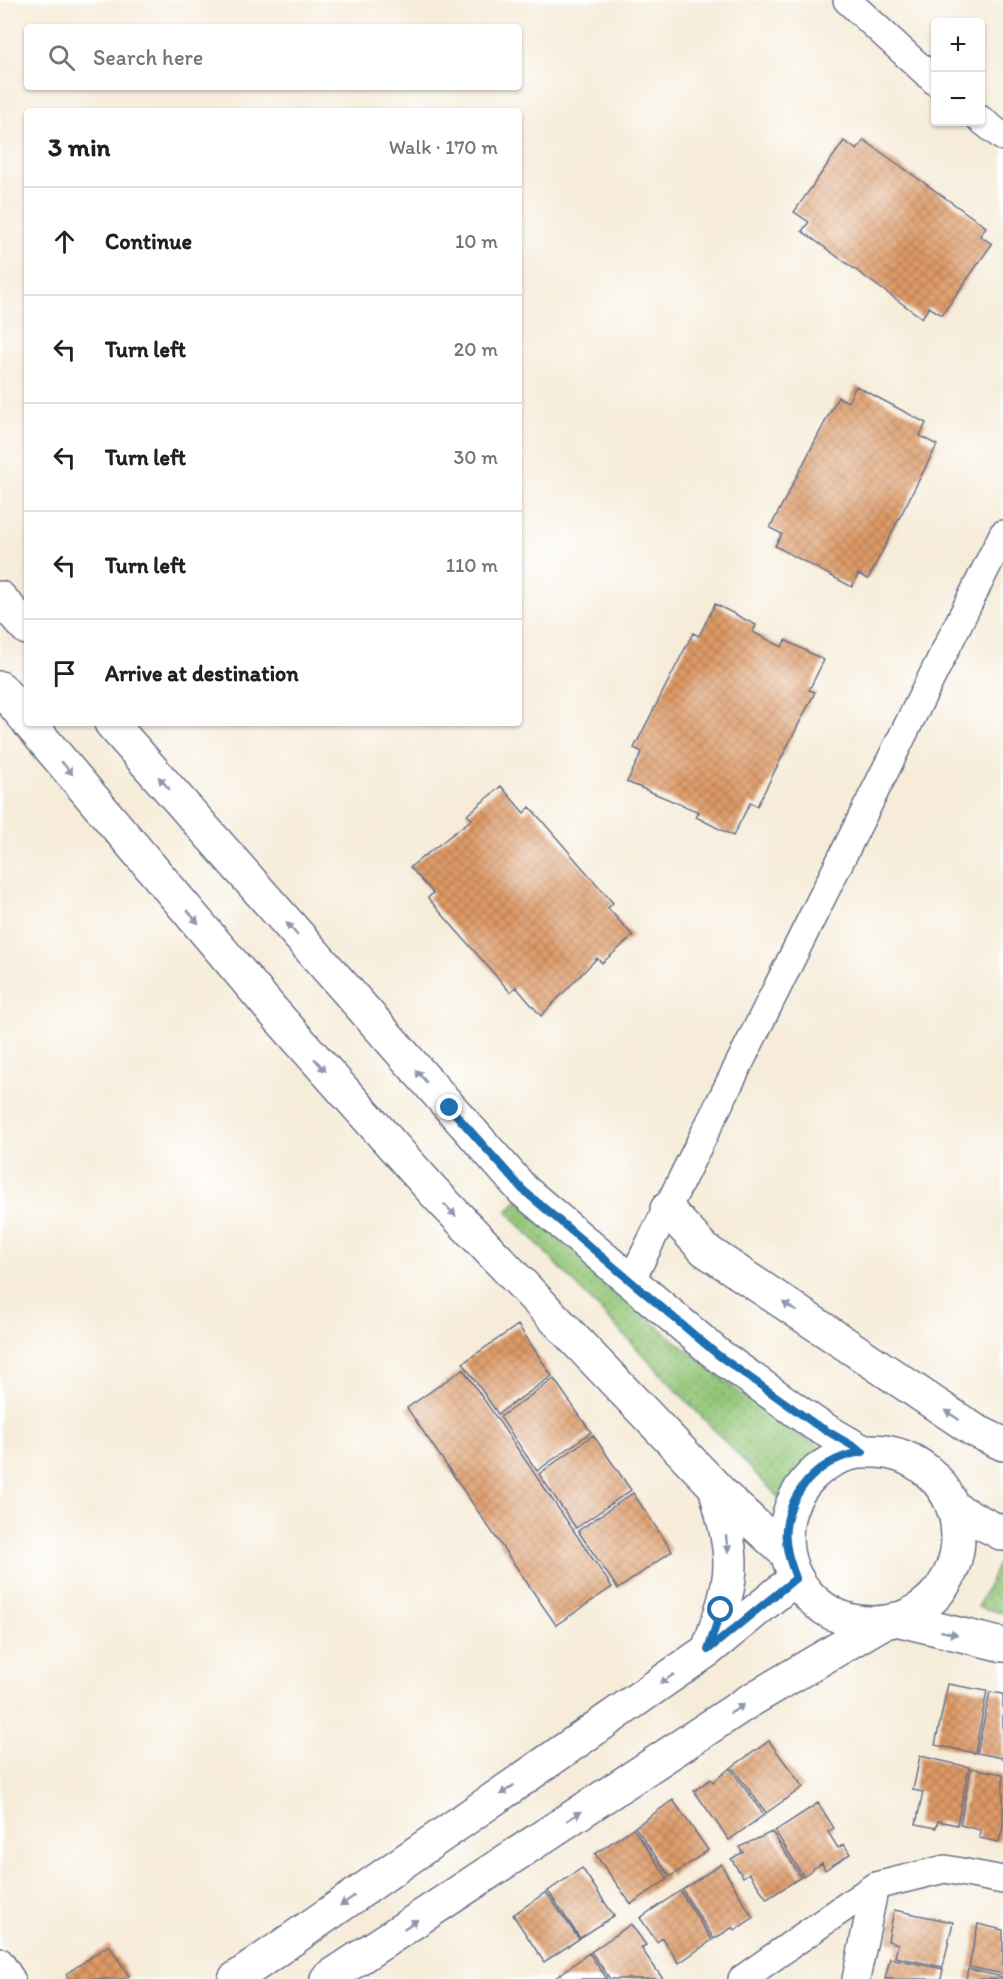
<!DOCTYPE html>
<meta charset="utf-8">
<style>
:root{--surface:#fff;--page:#f2f2f2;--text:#202124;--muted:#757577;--line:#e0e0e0}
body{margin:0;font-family:Itim,sans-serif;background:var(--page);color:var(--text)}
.controls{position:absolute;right:18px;top:18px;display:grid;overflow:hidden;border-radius:6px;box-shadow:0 2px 4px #0004}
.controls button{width:54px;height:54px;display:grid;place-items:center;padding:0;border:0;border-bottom:2px solid var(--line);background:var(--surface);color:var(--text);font:30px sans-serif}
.stop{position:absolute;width:18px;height:18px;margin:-14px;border:4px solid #1f6fb2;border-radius:50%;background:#fff}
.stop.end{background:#1f6fb2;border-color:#fff;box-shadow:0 2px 6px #0008}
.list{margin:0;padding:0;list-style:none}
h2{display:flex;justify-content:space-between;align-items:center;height:78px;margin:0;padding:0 24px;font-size:26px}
h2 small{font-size:20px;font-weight:400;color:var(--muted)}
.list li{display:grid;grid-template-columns:39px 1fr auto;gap:18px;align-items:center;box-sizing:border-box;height:108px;padding:0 24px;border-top:2px solid var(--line)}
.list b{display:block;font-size:22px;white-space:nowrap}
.list em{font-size:20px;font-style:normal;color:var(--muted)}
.icon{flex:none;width:33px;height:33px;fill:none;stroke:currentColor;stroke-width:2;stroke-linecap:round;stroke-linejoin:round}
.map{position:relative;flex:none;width:1003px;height:1979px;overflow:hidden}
.search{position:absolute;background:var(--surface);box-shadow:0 2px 4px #0004;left:24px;top:24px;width:498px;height:66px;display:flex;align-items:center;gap:15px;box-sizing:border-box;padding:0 21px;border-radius:6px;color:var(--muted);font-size:22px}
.panel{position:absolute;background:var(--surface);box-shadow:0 2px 4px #0004;left:24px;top:108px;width:498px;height:618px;border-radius:6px}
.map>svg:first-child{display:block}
</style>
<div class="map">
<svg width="1003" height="1979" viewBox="0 0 1003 1979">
<defs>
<pattern id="grass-dots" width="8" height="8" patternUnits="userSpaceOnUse" patternTransform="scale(1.5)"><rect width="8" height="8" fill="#92c576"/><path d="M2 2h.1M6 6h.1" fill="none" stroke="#76a064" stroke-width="1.8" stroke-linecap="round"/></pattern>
<pattern id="building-cross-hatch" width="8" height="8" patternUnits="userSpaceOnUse" patternTransform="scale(1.5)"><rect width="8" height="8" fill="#de9a65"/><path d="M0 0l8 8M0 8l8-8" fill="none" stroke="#b37e56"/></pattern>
</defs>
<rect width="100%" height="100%" fill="#fff"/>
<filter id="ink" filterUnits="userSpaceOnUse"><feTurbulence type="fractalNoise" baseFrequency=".0167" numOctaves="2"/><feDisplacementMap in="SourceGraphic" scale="12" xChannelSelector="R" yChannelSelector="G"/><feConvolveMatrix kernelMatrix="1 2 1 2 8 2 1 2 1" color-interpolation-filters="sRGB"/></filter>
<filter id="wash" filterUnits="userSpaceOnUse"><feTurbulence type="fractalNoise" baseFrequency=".008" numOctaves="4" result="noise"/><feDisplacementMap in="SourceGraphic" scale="24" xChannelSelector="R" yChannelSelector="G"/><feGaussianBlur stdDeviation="1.35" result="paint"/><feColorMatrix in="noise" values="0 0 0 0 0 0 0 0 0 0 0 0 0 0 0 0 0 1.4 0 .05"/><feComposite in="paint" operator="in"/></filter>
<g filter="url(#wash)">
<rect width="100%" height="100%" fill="#f6ecd9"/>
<path fill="url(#grass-dots)" stroke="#567a6a" stroke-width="1.5" d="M 518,1199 L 655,1324 L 738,1391 L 819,1447 L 779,1498 L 507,1212 Z
M 1003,1553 L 1003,1613 L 978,1607 Z"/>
<g id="blocks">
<path fill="url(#building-cross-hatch)" d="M 864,140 L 986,227 L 980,236 L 992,244 L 942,315 L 929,307 L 922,318 L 802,231 L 809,222 L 794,212 L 844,141 L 857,150 Z
M 856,386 L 926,423 L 920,436 L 937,445 L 868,579 L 858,574 L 852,587 L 775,546 L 782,534 L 770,528 L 838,397 L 848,402 Z
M 715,604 L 756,625 L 753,632 L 782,647 L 785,640 L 824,660 L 809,690 L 815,692 L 757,806 L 750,803 L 733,836 L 696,817 L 699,812 L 627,782 L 642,752 L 634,748 L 693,633 L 699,636 Z
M 501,786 L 524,813 L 530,807 L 613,903 L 608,908 L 633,936 L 602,963 L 597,958 L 541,1016 L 516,987 L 510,992 L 428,898 L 433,893 L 410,867 L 472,819 L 467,815 Z
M 518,1325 L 552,1376 L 498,1414 L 463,1363 Z
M 463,1369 L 612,1587 L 556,1625 L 407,1408 Z
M 554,1379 L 591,1432 L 537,1471 L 500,1417 Z
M 593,1435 L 631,1490 L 576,1528 L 539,1474 Z
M 633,1493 L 672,1551 L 618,1589 L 578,1531 Z
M 948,1684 L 987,1691 L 975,1753 L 935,1745 Z
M 990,1692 L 1003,1694 L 1003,1758 L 977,1753 Z
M 769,1741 L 803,1787 L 766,1813 L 732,1767 Z
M 920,1756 L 969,1767 L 957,1825 L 938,1821 L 936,1828 L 916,1824 L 923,1792 L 913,1790 Z
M 730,1768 L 764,1815 L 729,1840 L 694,1791 L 711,1779 L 713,1782 Z
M 971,1768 L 1003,1774 L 1003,1826 L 999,1842 L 979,1838 L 980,1830 L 960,1825 Z
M 673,1800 L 708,1850 L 670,1877 L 635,1827 Z
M 818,1803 L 834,1828 L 828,1832 L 838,1848 L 844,1844 L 850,1854 L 825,1870 L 822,1863 L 803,1876 L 775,1831 Z
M 633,1828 L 668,1879 L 631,1904 L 595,1854 Z
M 772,1832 L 801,1877 L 767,1899 L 749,1873 L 743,1877 L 731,1859 L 743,1852 L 739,1847 Z
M 721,1864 L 753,1918 L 735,1930 L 733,1927 L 714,1939 L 682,1890 Z
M 582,1868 L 614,1916 L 580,1938 L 548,1891 Z
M 680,1891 L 712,1940 L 679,1963 L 662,1938 L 657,1942 L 640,1918 Z
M 546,1892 L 579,1939 L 544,1962 L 513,1915 Z
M 894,1910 L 953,1922 L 943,1967 L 895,1957 L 898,1944 L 888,1941 Z
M 631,1924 L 646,1945 L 641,1948 L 663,1979 L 610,1979 L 591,1952 Z
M 978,1924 L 1003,1930 L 1003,1974 L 969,1967 Z
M 109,1945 L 129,1976 L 124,1979 L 69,1979 L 66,1974 Z
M 589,1953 L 607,1979 L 554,1979 Z
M 890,1958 L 943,1969 L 941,1979 L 885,1979 Z
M 968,1969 L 1003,1977 L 1003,1979 L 966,1979 Z"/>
</g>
</g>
<g filter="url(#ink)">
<use href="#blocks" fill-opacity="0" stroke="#687189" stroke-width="1.5"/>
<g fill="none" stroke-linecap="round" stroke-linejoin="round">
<g stroke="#687189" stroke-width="30">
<path id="minor" d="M 847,0 L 936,82
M 980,119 L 1003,137
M 631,1281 L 1003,534
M 0,1962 L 11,1979
M 742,1979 L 875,1886 L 945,1869 L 1003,1880
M 856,1979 L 875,1886"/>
</g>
<g stroke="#687189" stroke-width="36">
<path id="tertiary" d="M 0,598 L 27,628
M 0,688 L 27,720
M 29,723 L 271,1009 L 433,1191 L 725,1497 L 787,1554
M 111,723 L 523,1190 L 718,1355 L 815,1424 L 863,1452
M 667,1209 L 705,1250 L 974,1430 L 1003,1444
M786 1537a86 86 0 1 1 172 0a86 86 0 1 1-172 0Z
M 953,1508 L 1003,1534
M 896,1619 L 1003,1645
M 708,1650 C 717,1623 730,1593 730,1564 C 730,1538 721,1511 715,1486
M 235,1979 L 708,1650 L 796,1578
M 327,1979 L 746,1703 L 882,1623"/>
</g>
<use href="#minor" stroke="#fff" stroke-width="27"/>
<use href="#tertiary" stroke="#fff" stroke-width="33"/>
</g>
<defs><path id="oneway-solid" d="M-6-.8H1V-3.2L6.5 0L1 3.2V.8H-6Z" transform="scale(1.5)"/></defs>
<g fill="#8d97ae">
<use href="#oneway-solid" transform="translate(67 768) rotate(50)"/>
<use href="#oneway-solid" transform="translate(164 783) rotate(-131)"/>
<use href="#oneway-solid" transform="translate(193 917) rotate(50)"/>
<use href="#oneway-solid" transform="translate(292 929) rotate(-131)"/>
<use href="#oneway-solid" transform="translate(320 1065) rotate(48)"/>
<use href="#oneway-solid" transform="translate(421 1076) rotate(-131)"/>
<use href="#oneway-solid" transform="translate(450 1210) rotate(46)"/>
<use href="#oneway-solid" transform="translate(790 1307) rotate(-146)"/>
<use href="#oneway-solid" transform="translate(952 1415) rotate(-146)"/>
<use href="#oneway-solid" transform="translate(727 1544) rotate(83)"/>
<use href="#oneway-solid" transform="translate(949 1633) rotate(14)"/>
<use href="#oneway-solid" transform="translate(667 1679) rotate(145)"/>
<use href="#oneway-solid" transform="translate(737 1709) rotate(-33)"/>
<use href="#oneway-solid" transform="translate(507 1790) rotate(145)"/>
<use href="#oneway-solid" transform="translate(574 1816) rotate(-33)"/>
<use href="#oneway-solid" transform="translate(347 1901) rotate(145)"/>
<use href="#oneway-solid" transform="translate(411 1924) rotate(-33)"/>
</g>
</g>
<g fill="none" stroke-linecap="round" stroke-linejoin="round" filter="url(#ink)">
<path stroke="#1f6fb2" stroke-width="8" d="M 450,1108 L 523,1190 L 718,1355 L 815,1424 L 863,1452 C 824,1457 791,1487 786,1528 C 784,1545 790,1562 796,1578 L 708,1650 L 721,1610"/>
</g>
</svg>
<div class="controls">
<button>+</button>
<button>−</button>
</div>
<div class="stop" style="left:721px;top:1610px"></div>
<div class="stop end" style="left:450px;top:1108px"></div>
<div class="search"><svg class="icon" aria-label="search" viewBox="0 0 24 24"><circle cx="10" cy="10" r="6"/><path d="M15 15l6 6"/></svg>Search here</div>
<section class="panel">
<h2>3 min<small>Walk · 170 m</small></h2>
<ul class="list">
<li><svg class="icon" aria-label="ahead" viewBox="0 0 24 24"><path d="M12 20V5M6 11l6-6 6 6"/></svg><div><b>Continue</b></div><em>10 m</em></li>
<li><svg class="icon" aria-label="left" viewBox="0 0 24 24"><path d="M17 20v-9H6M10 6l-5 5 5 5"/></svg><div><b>Turn left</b></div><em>20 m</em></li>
<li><svg class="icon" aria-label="left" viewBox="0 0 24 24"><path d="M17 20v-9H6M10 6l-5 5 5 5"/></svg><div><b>Turn left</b></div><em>30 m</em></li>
<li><svg class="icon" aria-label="left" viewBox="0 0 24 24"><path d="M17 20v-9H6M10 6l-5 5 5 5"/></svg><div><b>Turn left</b></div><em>110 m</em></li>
<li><svg class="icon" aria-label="arrive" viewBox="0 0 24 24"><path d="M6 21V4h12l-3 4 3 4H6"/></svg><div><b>Arrive at destination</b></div></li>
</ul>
</section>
</div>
